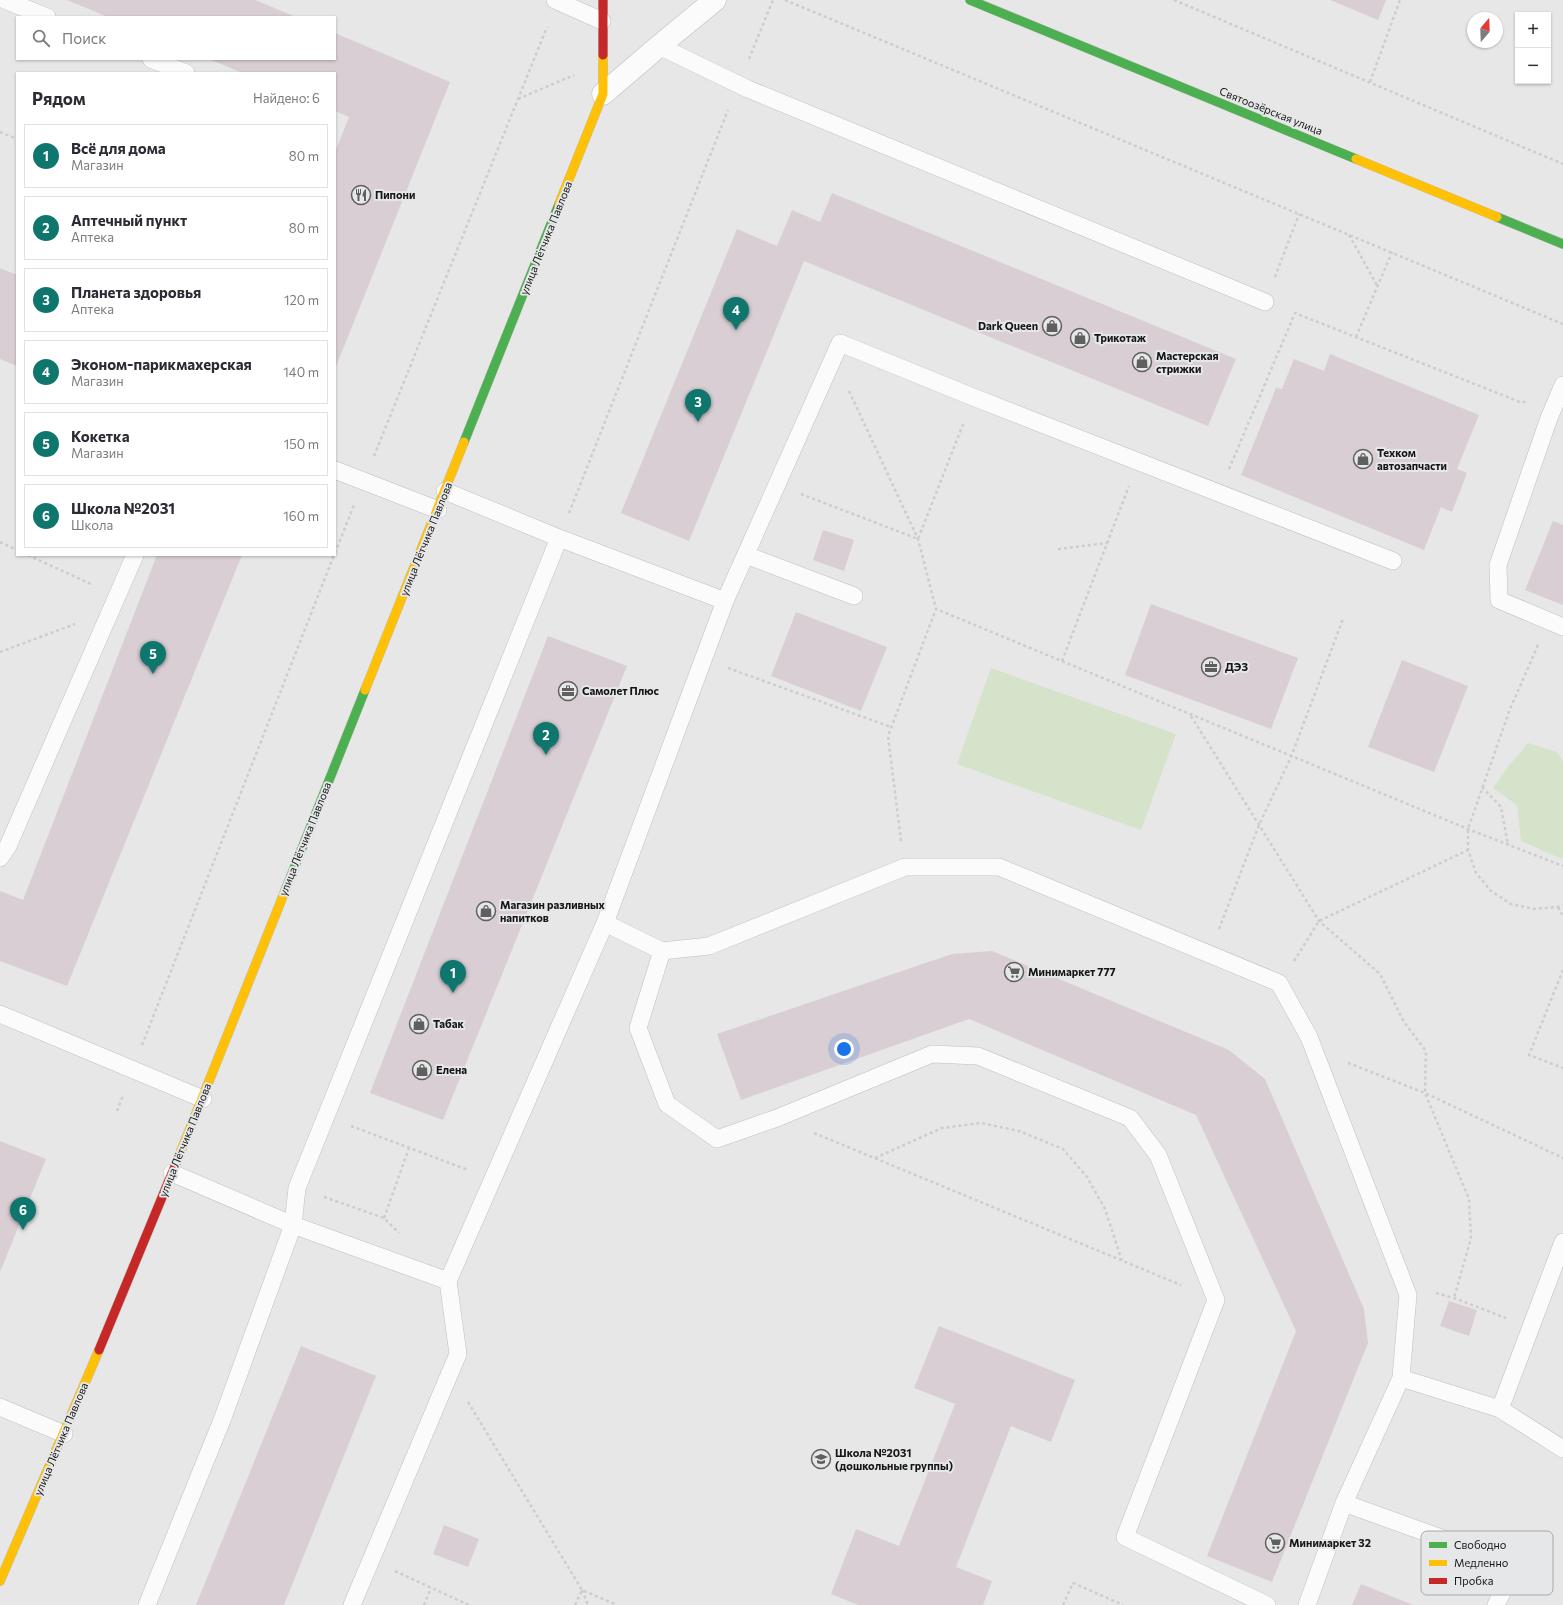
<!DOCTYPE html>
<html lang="ru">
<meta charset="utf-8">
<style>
:root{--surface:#fff;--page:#f7f7f7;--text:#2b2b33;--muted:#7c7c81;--line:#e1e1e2;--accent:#0f766e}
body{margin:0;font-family:Commissioner,sans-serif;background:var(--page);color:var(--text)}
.controls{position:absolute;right:12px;top:12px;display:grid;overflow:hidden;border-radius:0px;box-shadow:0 1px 3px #0004}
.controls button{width:36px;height:36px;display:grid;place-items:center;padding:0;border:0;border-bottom:1px solid var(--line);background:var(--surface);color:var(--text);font:20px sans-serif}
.compass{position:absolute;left:1467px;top:12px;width:36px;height:36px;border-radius:50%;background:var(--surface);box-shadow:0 1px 3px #0004;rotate:19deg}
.you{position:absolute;left:844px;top:1049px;width:14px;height:14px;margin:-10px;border:3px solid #fff;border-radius:50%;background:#1a73e8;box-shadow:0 0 0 6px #1a73e833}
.badge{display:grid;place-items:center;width:26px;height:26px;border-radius:50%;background:var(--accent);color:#fff;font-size:13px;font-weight:700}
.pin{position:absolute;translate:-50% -33px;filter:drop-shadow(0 1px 2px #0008)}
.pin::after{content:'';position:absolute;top:21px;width:14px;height:12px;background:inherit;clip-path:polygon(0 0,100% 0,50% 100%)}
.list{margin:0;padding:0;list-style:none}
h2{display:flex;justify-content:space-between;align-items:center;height:52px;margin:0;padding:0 16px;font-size:17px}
h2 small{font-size:13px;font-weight:400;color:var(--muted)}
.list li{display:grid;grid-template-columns:26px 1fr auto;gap:12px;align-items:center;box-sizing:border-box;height:64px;margin:0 8px 8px;padding:0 8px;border:1px solid var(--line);border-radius:0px}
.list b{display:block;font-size:15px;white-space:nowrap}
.list p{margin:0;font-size:13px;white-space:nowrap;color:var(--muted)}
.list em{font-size:13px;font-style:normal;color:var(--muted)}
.icon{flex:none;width:22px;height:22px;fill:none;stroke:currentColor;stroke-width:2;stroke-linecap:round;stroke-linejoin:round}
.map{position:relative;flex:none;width:1563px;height:1605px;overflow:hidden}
.search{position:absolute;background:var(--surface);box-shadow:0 1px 3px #0004;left:16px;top:16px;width:320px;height:44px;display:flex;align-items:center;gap:10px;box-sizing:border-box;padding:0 14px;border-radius:0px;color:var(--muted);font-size:15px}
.panel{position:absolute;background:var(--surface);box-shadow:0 1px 3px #0004;left:16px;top:72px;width:320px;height:484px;border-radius:0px}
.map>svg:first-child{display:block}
</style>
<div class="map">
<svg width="1563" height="1605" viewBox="0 0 1563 1605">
<rect width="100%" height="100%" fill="#e7e7e7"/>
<path fill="#d5e3ca" d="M 991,668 L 1176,734 L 1141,830 L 957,764 Z
M 1528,743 L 1557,752 L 1563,761 L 1563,857 L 1562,859 L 1521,841 L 1517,805 L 1493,788 L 1507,768 Z"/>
<path fill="#d9ced3" d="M 67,0 L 255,0 L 296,17 L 108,17 Z
M 1330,0 L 1386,0 L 1378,20 Z
M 335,33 L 450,82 L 335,369 L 335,152 L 349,117 L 335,111 L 335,73 L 242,73 L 209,59 L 335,59 Z
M 832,193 L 1236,359 L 1208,426 L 804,261 L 689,541 L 621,513 L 737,229 L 777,246 L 792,210 L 820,222 Z
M 0,268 L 17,275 L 17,366 L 0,359 Z
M 1330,354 L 1479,415 L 1457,469 L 1467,473 L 1452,512 L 1441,507 L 1424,550 L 1241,475 L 1276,388 L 1282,389 L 1294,359 L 1324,371 Z
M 1553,521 L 1563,525 L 1563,605 L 1525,590 Z
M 823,530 L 854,540 L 844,571 L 813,560 Z
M 157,555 L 242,555 L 67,986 L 0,961 L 0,891 L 23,900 Z
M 1151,604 L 1298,658 L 1271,729 L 1125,675 Z
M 796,612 L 887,647 L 861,711 L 771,676 Z
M 548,636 L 627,666 L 443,1120 L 370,1093 Z
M 1402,660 L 1468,686 L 1434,772 L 1368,747 Z
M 992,951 L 1229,1050 L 1265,1079 L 1364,1309 L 1368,1343 L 1272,1582 L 1207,1556 L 1296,1331 L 1196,1115 L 969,1019 L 741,1100 L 717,1034 L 952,954 Z
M 0,1141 L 46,1159 L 0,1272 Z
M 1449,1301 L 1477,1310 L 1469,1336 L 1440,1326 Z
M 939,1326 L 1075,1380 L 1051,1442 L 1011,1426 L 956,1567 L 992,1581 L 983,1605 L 858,1605 L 831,1594 L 856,1529 L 899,1546 L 955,1404 L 914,1388 Z
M 301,1346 L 376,1376 L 284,1605 L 196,1605 Z
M 444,1525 L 479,1539 L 468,1567 L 433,1554 Z
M 1361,1584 L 1413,1605 L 1352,1605 Z"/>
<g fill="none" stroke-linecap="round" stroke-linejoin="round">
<g stroke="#bfbfbf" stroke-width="18">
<path id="lane" d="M 5,0 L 47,17
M 555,0 L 602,21
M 659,46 L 748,89 L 1265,302
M 151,59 L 186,73
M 1563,385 L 1549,418 L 1498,565 L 1499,600 L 1563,627
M 335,470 L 438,510
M 445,491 L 559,538 L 725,601 L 840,343 L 973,397 L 1393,561
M 746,555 L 854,596
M 0,858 L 8,846 L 135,555
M 605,923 L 662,951
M 0,1014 L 203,1099
M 172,1173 L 293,1225 L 448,1281
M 0,1407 L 64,1434
M 1500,1409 L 1563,1449
M 1344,1503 L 1401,1378
M 147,1605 L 222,1420 L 293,1225 L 297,1188 L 559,538
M 352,1605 L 458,1354 L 448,1281 L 605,923 L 725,601
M 1267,1605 L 1125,1537 L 1216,1300 L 1158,1155 L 1130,1118 L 978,1056 L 932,1054 L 777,1118 L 717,1139 L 667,1104 L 638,1028 L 662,951 L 709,946 L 905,867 L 999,867 L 1279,983 L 1309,1037 L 1408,1295 L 1401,1378 L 1500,1409 L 1563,1242
M 1307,1605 L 1344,1503 L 1491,1556 L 1515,1566 L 1496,1605"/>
</g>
<g stroke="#bfbfbf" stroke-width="23">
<path id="street" d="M 603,94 L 659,46 L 715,0"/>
</g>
<g stroke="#bfbfbf" stroke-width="10">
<path id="fast" d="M 970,0 L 1356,159
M 1497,217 L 1563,244
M 464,442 L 559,204
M 285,891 L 365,690"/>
</g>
<g stroke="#bfbfbf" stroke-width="10">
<path id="slow" d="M 1356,159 L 1497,217
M 559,204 L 603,94 L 603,55
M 365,690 L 464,442
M 177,1161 L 285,891
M 0,1581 L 99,1350"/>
</g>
<g stroke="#bfbfbf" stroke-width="10">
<path id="jam" d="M 603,0 L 603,55
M 99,1350 L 177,1161"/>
</g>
<path stroke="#cdcdcd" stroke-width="2.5" stroke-dasharray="3 3" stroke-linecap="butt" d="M 785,0 L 1563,324
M 1174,0 L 1563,164
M 749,59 L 773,0
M 1370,82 L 1400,0
M 518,99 L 574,75
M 0,132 L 17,139
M 1349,235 L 1378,287
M 1275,277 L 1299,214
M 1356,337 L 1392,252
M 849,391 L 918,539 L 936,609
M 374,456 L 547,27
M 1229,469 L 1295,313 L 1520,402 L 1526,402
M 801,494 L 918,539 L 964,422
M 569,513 L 728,110
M 0,542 L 17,550
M 1058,549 L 1107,543
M 335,553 L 354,505
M 28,555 L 93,585
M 1538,645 L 1510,709 L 1468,829 L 1468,850 L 1476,873 L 1491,891 L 1511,904 L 1534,909 L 1558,907 L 1563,905
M 0,652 L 75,624
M 1062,661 L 1129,486
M 728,668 L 891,727
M 1191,716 L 1319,921 L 1380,974 L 1404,1022 L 1426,1051 L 1425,1093 L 1469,1199 L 1471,1238 L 1454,1298
M 1482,787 L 1501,807 L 1508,845
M 901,841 L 888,736 L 936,609 L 1468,829 L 1563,866
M 1558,907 L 1563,916
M 1219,929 L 1259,825 L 1291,757 L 1343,619
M 1294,961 L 1319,921 L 1468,850
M 1563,970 L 1529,1055 L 1563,1068
M 142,1045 L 334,555
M 1348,1063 L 1425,1093 L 1563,1158
M 117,1111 L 123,1095
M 351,1126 L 468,1170
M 814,1133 L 1181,1285
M 875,1158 L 942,1128 L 981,1123 L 1019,1131 L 1063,1149 L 1087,1177 L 1105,1209 L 1122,1261
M 324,1197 L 384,1218 L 399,1233
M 384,1218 L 409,1148
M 1436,1293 L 1454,1298 L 1506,1318
M 468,1402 L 582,1590 L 617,1605
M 395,1571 L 469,1605
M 582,1590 L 588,1605
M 424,1605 L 431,1588
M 575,1605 L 582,1590
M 1063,1605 L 1073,1583 L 1123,1605"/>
<use href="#lane" stroke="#fbfbfb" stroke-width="17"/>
<use href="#street" stroke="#fbfbfb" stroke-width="22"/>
<use href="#fast" stroke="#4caf50" stroke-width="9"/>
<use href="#slow" stroke="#ffc107" stroke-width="9"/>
<use href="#jam" stroke="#c62828" stroke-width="9"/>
</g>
<defs>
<g id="restaurant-ring" transform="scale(1)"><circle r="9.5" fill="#e6e7e8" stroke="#5f5f5f" stroke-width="1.5"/><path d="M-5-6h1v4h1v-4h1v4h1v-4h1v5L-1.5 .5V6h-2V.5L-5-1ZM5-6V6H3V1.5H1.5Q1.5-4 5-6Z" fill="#5f5f5f"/></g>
<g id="shop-ring" transform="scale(1)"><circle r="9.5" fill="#e6e7e8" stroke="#5f5f5f" stroke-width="1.5"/><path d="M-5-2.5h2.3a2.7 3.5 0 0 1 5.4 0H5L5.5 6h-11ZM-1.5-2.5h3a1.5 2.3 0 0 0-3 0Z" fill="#5f5f5f"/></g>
<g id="office-ring" transform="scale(1)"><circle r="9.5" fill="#e6e7e8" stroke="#5f5f5f" stroke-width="1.5"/><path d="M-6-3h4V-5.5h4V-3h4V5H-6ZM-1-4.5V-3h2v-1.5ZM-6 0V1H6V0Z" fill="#5f5f5f"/></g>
<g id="supermarket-ring" transform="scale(1)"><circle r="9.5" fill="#e6e7e8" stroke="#5f5f5f" stroke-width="1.5"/><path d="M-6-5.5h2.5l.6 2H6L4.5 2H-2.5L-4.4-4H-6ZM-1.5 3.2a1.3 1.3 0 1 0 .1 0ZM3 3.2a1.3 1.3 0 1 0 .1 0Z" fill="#5f5f5f"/></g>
<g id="school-ring" transform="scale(1)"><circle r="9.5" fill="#e6e7e8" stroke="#5f5f5f" stroke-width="1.5"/><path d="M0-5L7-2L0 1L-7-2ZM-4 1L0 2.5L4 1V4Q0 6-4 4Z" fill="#5f5f5f"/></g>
</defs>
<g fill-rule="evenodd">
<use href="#restaurant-ring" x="361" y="195"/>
<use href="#shop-ring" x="1052" y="326"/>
<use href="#shop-ring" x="1080" y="338"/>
<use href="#shop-ring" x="1142" y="362"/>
<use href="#shop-ring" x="1363" y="459"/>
<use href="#office-ring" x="1211" y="667"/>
<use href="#office-ring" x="568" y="691"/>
<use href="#shop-ring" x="486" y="911"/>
<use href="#supermarket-ring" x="1014" y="972"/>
<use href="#shop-ring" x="419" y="1024"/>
<use href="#shop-ring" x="422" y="1070"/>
<use href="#school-ring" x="821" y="1459"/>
<use href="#supermarket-ring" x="1275" y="1543"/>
</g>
<g text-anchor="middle" stroke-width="4" stroke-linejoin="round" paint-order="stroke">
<g font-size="11" fill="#161616" stroke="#e6e7e8">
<text transform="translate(1271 111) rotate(22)" y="4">Святоозёрская улица</text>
<text transform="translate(546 238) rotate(-68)" y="4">улица Лётчика Павлова</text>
<text transform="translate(426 539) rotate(-68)" y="4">улица Лётчика Павлова</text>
<text transform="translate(305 839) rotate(-68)" y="4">улица Лётчика Павлова</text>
<text transform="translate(185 1140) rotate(-68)" y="4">улица Лётчика Павлова</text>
<text transform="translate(61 1439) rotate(-67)" y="4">улица Лётчика Павлова</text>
</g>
<g font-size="11" font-weight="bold" fill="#161616" stroke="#e6e7e8" text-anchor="start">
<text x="375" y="199">Пипони</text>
<text x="1038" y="330" text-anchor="end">Dark Queen</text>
<text x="1094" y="342">Трикотаж</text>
<text x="1156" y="360">Мастерская<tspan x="1156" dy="13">стрижки</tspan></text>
<text x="1377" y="457">Техком<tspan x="1377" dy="13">автозапчасти</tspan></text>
<text x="1225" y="671">ДЭЗ</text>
<text x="582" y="695">Самолет Плюс</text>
<text x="500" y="909">Магазин разливных<tspan x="500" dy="13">напитков</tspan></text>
<text x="1028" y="976">Минимаркет 777</text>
<text x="433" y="1028">Табак</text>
<text x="436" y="1074">Елена</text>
<text x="835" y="1457">Школа №2031<tspan x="835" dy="13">(дошкольные группы)</tspan></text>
<text x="1289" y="1547">Минимаркет 32</text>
</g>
</g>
<rect x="1421" y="1531" width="132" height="64" rx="6" fill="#e6e7e8" stroke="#a8a8a9" stroke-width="1"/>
<rect x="1429" y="1542" width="18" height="6" fill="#4caf50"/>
<rect x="1429" y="1560" width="18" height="6" fill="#ffc107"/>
<rect x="1429" y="1578" width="18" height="6" fill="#c62828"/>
<g font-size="11" fill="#161616">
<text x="1454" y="1549">Свободно</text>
<text x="1454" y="1567">Медленно</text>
<text x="1454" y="1585">Пробка</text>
</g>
</svg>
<div class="controls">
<button>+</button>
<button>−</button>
</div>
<svg class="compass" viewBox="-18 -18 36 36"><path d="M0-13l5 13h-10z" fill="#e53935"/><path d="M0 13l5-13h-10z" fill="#7c7c81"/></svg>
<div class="you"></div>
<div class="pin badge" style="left:453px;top:993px">1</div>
<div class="pin badge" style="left:546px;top:755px">2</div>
<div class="pin badge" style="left:698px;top:422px">3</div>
<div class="pin badge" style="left:736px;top:330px">4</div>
<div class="pin badge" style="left:153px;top:674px">5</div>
<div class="pin badge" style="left:23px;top:1230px">6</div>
<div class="search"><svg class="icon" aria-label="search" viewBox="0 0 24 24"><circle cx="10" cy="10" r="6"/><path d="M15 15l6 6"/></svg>Поиск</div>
<section class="panel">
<h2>Рядом<small>Найдено: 6</small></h2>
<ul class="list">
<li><span class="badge">1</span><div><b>Всё для дома</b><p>Магазин</p></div><em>80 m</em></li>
<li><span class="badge">2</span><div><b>Аптечный пункт</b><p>Аптека</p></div><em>80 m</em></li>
<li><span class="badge">3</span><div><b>Планета здоровья</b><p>Аптека</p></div><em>120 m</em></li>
<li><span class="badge">4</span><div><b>Эконом-парикмахерская</b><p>Магазин</p></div><em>140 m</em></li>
<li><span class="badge">5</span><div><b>Кокетка</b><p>Магазин</p></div><em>150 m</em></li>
<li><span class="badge">6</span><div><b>Школа №2031</b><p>Школа</p></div><em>160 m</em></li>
</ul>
</section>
</div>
